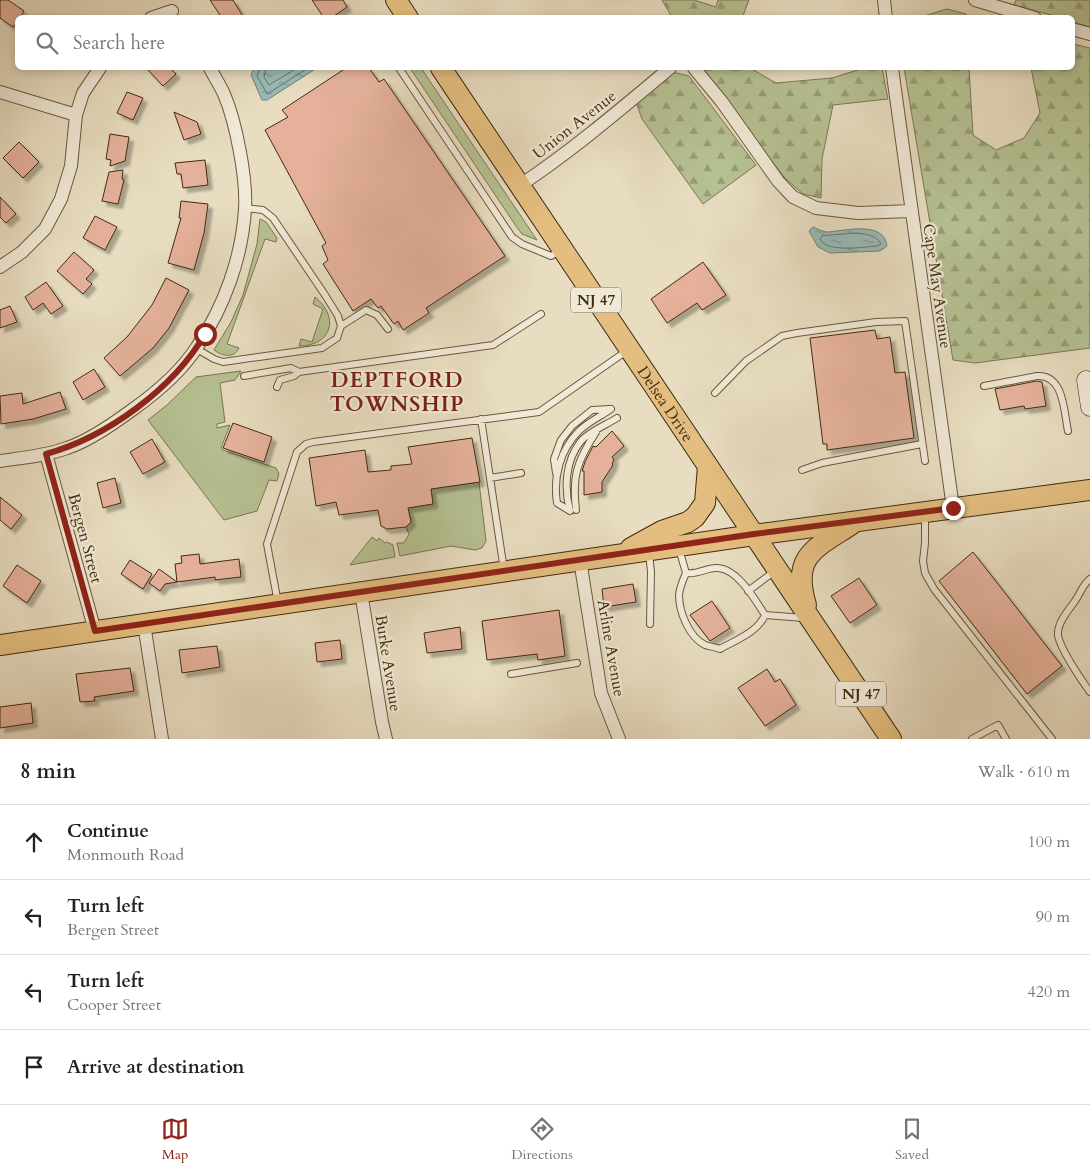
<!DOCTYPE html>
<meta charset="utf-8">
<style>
:root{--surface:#fff;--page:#f2f2f2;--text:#222;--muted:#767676;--line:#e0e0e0;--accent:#8f2418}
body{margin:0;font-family:Cardo,serif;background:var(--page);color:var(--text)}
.stop{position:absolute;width:15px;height:15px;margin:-11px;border:4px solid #8f2418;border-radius:50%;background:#fff}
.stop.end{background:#8f2418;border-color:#fff;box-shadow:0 1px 5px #0008}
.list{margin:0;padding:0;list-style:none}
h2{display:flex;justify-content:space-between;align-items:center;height:65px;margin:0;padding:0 20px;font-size:21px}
h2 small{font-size:16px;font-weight:400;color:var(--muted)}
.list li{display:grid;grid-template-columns:32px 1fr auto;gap:15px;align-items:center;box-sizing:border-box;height:75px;padding:0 20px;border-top:1px solid var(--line)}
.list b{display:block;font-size:19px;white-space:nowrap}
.list p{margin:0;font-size:16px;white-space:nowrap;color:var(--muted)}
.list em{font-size:16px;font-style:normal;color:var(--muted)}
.icon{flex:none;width:28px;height:28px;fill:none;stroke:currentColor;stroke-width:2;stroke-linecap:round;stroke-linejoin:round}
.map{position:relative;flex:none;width:1090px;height:739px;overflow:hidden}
.search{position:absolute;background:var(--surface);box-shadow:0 2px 8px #0003;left:15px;right:15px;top:15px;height:55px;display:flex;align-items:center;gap:12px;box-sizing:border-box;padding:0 18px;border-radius:8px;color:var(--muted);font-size:19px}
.sheet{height:365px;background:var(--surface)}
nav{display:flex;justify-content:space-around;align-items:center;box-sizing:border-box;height:70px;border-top:1px solid var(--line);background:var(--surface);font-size:14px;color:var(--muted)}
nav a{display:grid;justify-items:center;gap:2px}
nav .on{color:var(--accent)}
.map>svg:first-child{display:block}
</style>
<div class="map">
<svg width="1090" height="739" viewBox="0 0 1090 739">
<defs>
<pattern id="forest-firs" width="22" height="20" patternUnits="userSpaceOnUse" patternTransform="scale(1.25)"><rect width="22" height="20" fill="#b6c193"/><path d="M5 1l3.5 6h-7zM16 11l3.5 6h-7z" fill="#969d76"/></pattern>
<pattern id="water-ripples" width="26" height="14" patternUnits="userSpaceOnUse" patternTransform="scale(1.25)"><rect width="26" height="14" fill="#98bbb7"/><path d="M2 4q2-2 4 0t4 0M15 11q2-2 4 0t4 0" fill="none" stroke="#7e9893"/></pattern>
<filter id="shadow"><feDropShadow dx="4.5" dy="4.5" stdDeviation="1" flood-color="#0004"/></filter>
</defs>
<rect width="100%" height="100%" fill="#e8ddc1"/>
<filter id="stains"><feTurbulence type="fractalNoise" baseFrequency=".004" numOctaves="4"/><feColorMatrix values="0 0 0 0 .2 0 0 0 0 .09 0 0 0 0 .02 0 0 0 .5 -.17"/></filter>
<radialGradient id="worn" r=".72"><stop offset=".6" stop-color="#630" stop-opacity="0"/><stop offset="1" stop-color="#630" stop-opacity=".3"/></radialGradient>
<path fill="#b6c193" stroke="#7c7650" d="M 410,68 L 421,68 L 537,240 L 522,234 L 516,226 Z
M 260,219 L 266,222 L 277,238 L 276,242 L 265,239 L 227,344 L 239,348 C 234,359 222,356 214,350 L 231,322 L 243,295 L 257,244 Z
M 315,297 C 340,317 332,346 299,346 L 301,339 L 312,342 L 323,309 L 313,304 Z
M 241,371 L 235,380 L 220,383 L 225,422 L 217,424 L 217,428 L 230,425 L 221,448 L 223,450 L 276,468 L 279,474 L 277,481 L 269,480 L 257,511 L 224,520 L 148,420 L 167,405 L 196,377 Z
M 479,482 L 486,541 L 482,548 L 475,550 L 451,546 L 400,556 L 397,543 L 404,543 L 409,534 L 406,527 L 411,522 L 408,508 L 433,504 L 431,489 Z
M 372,537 L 377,541 L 379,538 L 385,543 L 387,542 L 393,545 L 395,557 L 350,565 Z"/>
<path fill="url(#forest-firs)" stroke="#7c7650" d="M 662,0 L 694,0 L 716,7 L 718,0 L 749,0 L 742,18 L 672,17 Z
M 1016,0 L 1090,0 L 1090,27 L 1073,22 L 1072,18 L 1058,17 L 1014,5 Z
M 947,9 L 966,14 L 967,17 L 921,17 Z
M 1073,44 L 1090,48 L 1090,348 L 975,363 L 953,360 L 904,68 L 969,68 L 973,135 L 996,150 L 1024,138 L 1040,113 L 1031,68 L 1072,68 Z
M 702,68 L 750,68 L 776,83 L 832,78 L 864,68 L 882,68 L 888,99 L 833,105 L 822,159 L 821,198 L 803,194 L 784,177 Z
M 672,72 L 689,76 L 756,165 L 703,204 L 642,119 L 636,102 Z"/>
<path fill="url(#water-ripples)" stroke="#758273" d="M 259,68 L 317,68 L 267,100 L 262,100 L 251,75 L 253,70 Z
M 813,227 C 818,229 823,232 828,232 C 844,231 884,220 887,246 L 880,251 L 830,253 L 818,247 L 809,231 Z"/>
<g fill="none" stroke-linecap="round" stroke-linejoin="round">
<path stroke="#6c7462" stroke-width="1" d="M 260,68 L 257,76 L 267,94 L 308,68
M 266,68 L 264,77 L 269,85 L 297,68
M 856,233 C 865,234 877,235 881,244 L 877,246 C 862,247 827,253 820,239 L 822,236 Z"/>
</g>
<path fill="#e5b19b" stroke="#412c0e" filter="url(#shadow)" d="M 0,0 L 8,0 L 24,11 L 20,18 L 18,18 L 18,21 L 13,27 L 0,18 Z
M 210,0 L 233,0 L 244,18 L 222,18 Z
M 312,0 L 343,0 L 347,7 L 331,18 L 324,18 Z
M 146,68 L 170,68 L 176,74 L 163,86 Z
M 346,68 L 369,68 L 379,82 L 384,79 L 505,256 L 426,308 L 429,313 L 403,330 L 398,321 L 394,324 L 381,306 L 378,308 L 371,299 L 353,311 L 323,264 L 328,260 L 322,246 L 326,243 L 265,130 L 288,117 L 282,110 Z
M 127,92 L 143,98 L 133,120 L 117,113 Z
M 174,112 L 197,122 L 201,134 L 184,140 Z
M 110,134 L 129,137 L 125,161 L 110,166 L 111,160 L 106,159 Z
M 19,142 L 39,162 L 23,178 L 3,158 Z
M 205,160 L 208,185 L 183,188 L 181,174 L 177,174 L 175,163 Z
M 123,170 L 122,179 L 124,180 L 118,204 L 102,201 L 109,172 Z
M 0,197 L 16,214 L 6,223 L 0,217 Z
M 181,201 L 208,204 L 204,233 L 194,270 L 168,263 L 181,218 L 179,218 Z
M 95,216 L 117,227 L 105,250 L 83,238 Z
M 74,252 L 94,270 L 86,279 L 92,284 L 83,294 L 57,271 Z
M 703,262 L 726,295 L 702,310 L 697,303 L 667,323 L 651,299 Z
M 166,278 L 189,290 L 169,328 L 153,348 L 120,376 L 104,358 L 127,337 L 152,305 Z
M 46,282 L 63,306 L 51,314 L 43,303 L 33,310 L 25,297 Z
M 10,306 L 17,322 L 0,328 L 0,310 Z
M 875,330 L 877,339 L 890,337 L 895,373 L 905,372 L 914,438 L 827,450 L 827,444 L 823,444 L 810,338 Z
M 94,369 L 105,387 L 83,400 L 73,382 Z
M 1037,381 L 1042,382 L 1046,406 L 1025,409 L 1024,406 L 1000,410 L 995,389 Z
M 60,392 L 66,409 L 33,419 L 1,424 L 0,396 L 22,393 L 23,404 Z
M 233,423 L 272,437 L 264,462 L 223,448 Z
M 612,431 L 624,446 L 612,457 L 614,460 L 612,464 L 613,465 L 602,482 L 602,492 L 584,495 L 584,471 L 582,471 L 585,462 L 593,446 L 596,447 Z
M 472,438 L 480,482 L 431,489 L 433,504 L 408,508 L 411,522 L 406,527 L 387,529 L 381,526 L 378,510 L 339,515 L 336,502 L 316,506 L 309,458 L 365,450 L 368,472 L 391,470 L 391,466 L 412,464 L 408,447 Z
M 152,439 L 165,462 L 143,474 L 130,452 Z
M 115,478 L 121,503 L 103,508 L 97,483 Z
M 0,497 L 22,515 L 11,529 L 0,520 Z
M 973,552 L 1062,666 L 1027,694 L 939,581 Z
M 199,554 L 200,564 L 239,559 L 241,577 L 215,580 L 215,577 L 177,582 L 175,564 L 182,563 L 181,556 Z
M 130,560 L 152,574 L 143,589 L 121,574 Z
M 17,565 L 41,581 L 27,603 L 3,586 Z
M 159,569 L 177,582 L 165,584 L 160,591 L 149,583 Z
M 859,578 L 877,605 L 850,623 L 831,596 Z
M 633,584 L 636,602 L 604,607 L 602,589 Z
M 712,601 L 730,628 L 710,641 L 690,615 Z
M 559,610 L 565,656 L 538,660 L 537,654 L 487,660 L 482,621 Z
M 460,627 L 462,649 L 427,653 L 424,633 Z
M 340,640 L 342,659 L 317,662 L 315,643 Z
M 217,646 L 220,667 L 182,673 L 179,650 Z
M 130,668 L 134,691 L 94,697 L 95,701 L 80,702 L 76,674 Z
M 767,669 L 775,682 L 780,679 L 796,705 L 765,726 L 738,688 Z
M 31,703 L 33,723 L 0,728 L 0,707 Z"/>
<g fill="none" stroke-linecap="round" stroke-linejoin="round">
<g stroke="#6b583b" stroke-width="8">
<path id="lane" d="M 399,68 L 512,237 L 522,244 L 551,256 L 561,250
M 341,326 L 366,310 L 377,315 L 388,329
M 197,349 L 214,359 L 223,362 L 322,348 L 337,338 L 341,326 L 338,316 L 325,295 L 273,218 L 263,210 L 245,208
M 244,376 L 291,368 L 299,372
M 984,386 L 1037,376 C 1064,374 1064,412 1068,431
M 277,387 L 280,380 L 294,376 L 299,372 L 493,345 L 541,314
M 715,393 L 746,361 L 782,336 L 797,333 L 876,322 L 905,321 L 925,461
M 481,419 L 504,570
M 802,470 L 822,463 L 922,444
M 556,473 L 554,459 L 561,440 L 572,426 L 592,410 L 610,409
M 490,478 L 521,473
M 576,510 C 572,476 577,461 596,432
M 570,511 L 557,503 C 553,477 560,450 579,431 C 588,422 601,416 611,409
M 570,511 C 564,488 565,461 581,441 C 590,431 606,425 617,418
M 925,516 L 925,543 L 923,561 L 925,573 L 934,589 L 1052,739
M 679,549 L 686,573 C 698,575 707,567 718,568 C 738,569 755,600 765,615 L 804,618
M 649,553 L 651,572 L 650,624
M 686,573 C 683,580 680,586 679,595 C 679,612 689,637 705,645 C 710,647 716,647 720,649 C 736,640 758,632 765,615
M 1090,579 C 1083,584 1080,594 1075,601 C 1068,611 1057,623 1058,635 C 1060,649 1082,681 1090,692
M 748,591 L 775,571
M 278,603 L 267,544 L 297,452 L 306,444 L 313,442 L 539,412 L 628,350
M 511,674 L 577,663
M 972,739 L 998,725 L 1006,739"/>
</g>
<g stroke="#6b583b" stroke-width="14">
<path id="street" d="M 884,0 L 886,18
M 975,0 L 1035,18
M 151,18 L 172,11
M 1072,29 L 1090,34
M 694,68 L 722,102 L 778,181 L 793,197 L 816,208 L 858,213 L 911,211
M 892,68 L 953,508
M 0,92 L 76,115
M 519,186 C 573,150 621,109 670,68
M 0,267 L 22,252 L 45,229 L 61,199 L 71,166 L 76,115 L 83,93 L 100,68
M 46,454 L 95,631
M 0,461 C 22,458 45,456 67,448 C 89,441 113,424 132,410 C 156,393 181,372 197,347 C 224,307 242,258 245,209 C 247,179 236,122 224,94 C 220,85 214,76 210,68
M 580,560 L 601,693 L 619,739
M 361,592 L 382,722 L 386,739
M 144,624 L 162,739"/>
</g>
<g stroke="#412c0e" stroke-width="19">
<path id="secondary" d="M 1086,380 L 1090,407"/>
</g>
<g stroke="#412c0e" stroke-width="22">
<g id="primary">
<path d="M 396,0 L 408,18"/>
<path id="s1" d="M 441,68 L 891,739"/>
<path d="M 631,548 L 662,531 L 688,522 L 695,517 L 705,503 L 708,466"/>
<path d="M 806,605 C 791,555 816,548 852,524"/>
<path d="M 0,645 L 754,535 L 1090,490"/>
</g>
</g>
<use href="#lane" stroke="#f0e9d7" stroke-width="6"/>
<use href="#street" stroke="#f0e9d7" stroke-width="12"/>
<use href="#secondary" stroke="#f0e9d7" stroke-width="18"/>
<use href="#primary" stroke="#e4be80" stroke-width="20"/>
</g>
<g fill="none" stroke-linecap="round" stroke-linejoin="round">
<path stroke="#8f2418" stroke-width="6" d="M 205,334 C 173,389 107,437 46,454 L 95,631 L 754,534 L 953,508"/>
</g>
<g text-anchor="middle" stroke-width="4.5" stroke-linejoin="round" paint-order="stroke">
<g fill="#f0e9d7" stroke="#76654a" stroke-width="1">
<rect x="571" y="287.5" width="50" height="25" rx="4"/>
<rect x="836" y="681.5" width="50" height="25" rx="4"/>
</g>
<g font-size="15" font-weight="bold" fill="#412c0e">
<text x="596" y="305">NJ 47</text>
<text x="861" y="699">NJ 47</text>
</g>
<g font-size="16" fill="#412c0e" stroke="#f0e9d7">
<text transform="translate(574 124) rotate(-38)" y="6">Union Avenue</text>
<text transform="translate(938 286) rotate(82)" y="6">Cape May Avenue</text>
<text dy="6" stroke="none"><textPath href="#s1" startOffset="404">Delsea Drive</textPath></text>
<text transform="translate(86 538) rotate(75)" y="6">Bergen Street</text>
<text transform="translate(612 648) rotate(80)" y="6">Arline Avenue</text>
<text transform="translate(389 663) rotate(81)" y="6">Burke Avenue</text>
</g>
<g font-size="21" font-weight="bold" letter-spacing="1" fill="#7a1f14" stroke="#f0e9d7">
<text x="397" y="387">DEPTFORD<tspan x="397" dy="24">TOWNSHIP</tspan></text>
</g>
</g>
<rect width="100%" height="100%" filter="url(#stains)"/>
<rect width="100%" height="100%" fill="url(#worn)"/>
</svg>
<div class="stop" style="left:205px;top:334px"></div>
<div class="stop end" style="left:953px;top:508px"></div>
<div class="search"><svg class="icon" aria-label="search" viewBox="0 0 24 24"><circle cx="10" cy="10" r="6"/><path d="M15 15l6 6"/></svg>Search here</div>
</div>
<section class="sheet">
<h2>8 min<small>Walk · 610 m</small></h2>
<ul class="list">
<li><svg class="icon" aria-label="ahead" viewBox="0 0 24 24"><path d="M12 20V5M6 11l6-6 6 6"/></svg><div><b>Continue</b><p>Monmouth Road</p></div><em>100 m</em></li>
<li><svg class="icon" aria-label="left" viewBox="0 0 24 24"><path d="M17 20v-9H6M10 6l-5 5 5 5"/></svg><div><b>Turn left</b><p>Bergen Street</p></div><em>90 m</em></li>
<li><svg class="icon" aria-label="left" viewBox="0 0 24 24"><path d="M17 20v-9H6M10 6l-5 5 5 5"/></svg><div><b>Turn left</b><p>Cooper Street</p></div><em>420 m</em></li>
<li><svg class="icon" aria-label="arrive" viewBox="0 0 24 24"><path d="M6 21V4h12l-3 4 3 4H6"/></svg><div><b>Arrive at destination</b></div></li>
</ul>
</section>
<nav>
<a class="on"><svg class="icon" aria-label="map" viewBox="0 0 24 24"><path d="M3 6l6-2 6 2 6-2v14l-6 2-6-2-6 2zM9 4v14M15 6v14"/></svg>Map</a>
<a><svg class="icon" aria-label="directions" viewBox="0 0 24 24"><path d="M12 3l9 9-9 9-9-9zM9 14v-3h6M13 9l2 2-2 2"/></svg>Directions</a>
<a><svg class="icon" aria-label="saved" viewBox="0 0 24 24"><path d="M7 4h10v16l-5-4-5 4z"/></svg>Saved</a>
</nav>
